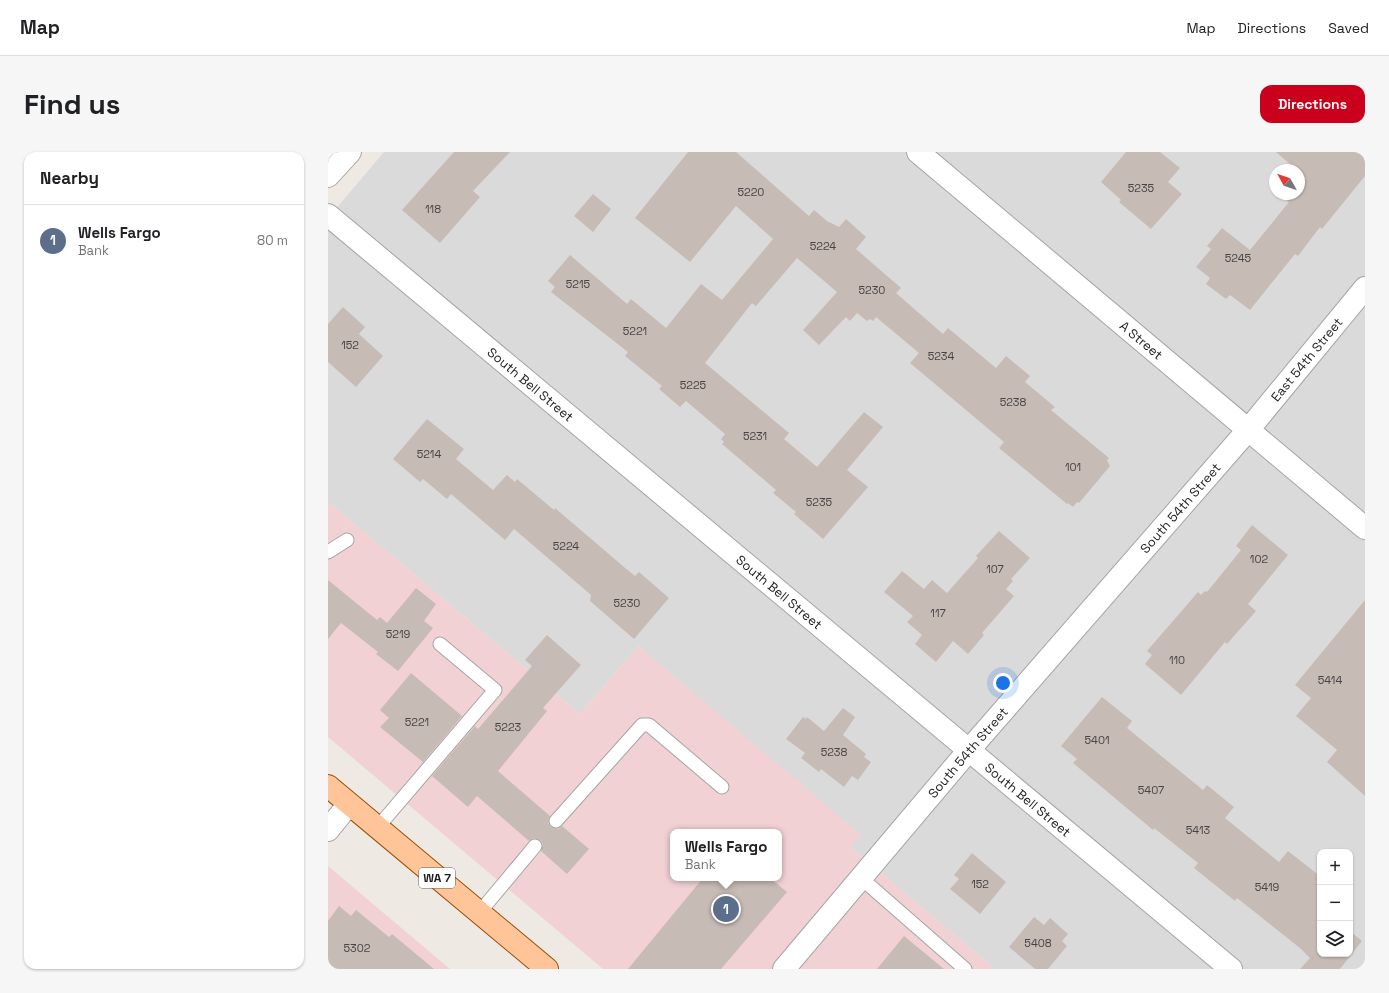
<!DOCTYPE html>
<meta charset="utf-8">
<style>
:root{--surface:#fff;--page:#f6f6f6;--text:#202124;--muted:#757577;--line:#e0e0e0;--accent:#cb001c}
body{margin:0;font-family:"Space Grotesk",sans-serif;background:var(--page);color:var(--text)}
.controls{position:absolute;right:12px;bottom:12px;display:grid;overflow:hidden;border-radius:8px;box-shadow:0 1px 3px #0004}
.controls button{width:36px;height:36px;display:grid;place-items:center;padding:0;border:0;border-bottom:1px solid var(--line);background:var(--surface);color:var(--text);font:20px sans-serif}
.compass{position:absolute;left:941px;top:12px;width:36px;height:36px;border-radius:50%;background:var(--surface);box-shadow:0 1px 3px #0004;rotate:310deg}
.you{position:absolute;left:675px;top:531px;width:14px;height:14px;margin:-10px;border:3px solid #fff;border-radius:50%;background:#1a73e8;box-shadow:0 0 0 6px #1a73e833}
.badge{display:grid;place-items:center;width:26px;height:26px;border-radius:50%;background:var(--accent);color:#fff;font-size:13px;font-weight:700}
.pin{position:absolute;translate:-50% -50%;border:2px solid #fff;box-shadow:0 1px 4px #0006}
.popup{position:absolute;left:342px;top:677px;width:112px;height:52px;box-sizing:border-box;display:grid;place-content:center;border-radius:8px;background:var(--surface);filter:drop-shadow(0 1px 3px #0005);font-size:13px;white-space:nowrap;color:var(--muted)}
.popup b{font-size:15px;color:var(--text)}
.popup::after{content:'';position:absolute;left:50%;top:100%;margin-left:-8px;border:8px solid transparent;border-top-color:var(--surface)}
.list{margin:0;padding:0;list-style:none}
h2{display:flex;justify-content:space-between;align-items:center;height:52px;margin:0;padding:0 16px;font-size:17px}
h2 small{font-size:13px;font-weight:400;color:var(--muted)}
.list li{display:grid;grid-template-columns:26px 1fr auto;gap:12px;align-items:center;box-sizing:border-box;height:72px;padding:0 16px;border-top:1px solid var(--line)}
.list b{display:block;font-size:15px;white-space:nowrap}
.list p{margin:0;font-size:13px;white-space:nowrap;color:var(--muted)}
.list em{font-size:13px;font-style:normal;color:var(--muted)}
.icon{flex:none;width:22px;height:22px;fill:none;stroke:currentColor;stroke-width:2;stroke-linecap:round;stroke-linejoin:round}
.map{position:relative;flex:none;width:1037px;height:817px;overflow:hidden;border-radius:12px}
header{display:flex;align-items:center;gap:24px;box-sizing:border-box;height:56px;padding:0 20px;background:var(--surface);border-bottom:1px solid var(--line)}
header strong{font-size:19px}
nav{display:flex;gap:22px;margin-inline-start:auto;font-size:14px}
.intro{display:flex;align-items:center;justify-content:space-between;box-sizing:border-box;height:96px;padding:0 24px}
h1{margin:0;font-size:28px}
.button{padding:10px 18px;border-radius:12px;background:var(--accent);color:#fff;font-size:14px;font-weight:700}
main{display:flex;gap:24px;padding:0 24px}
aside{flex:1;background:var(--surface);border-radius:12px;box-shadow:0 1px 3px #0004}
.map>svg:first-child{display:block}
</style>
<header>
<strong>Map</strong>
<nav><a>Map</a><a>Directions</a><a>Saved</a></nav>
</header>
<div class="intro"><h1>Find us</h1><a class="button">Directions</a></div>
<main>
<aside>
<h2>Nearby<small></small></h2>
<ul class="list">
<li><span class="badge" style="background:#5c6f8a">1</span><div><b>Wells Fargo</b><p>Bank</p></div><em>80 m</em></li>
</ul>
</aside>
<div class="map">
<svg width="1037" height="817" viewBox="0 0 1037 817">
<rect width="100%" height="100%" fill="#efe9e3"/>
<path fill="#dbdada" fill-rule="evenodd" d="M 56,0 L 1037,0 L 1037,817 L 667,817 L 522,695 L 532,683 L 310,494 L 252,562 L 0,350 L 0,66 ZM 947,18 L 971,18 L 971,42 L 947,42 ZM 992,700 L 1022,700 L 1022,802 L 992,802 Z"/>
<path fill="#f1d1d4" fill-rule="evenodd" d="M 0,350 L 252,562 L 310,494 L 533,683 L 522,695 L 667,817 L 275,817 L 0,585 ZM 345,680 L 451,680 L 451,726 L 345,726 Z
M 0,714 L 122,817 L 0,817 Z"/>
<path fill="#c7bbb6" d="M 126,0 L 182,0 L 145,39 L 152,45 L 112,91 L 74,58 Z
M 360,0 L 408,0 L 481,64 L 486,58 L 499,69 L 511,75 L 518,67 L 538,85 L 528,97 L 573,136 L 568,141 L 615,182 L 620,176 L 668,216 L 678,204 L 702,224 L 697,230 L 727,255 L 723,258 L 781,306 L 779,308 L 782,314 L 751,351 L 749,350 L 745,355 L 740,351 L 739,352 L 671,296 L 676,290 L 582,211 L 591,201 L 548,165 L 545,169 L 542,167 L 539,169 L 529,161 L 522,169 L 518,165 L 491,193 L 475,178 L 509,140 L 469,106 L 428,154 L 424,151 L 377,211 L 461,281 L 456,287 L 489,315 L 536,260 L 555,275 L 519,318 L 540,335 L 495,387 L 466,362 L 468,360 L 445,341 L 448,338 L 394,292 L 396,290 L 393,287 L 397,282 L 358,249 L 352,255 L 331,237 L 334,234 L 297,204 L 300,200 L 223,140 L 227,135 L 220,129 L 242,103 L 299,152 L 303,147 L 338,176 L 373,132 L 394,148 L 445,87 L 408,54 L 362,110 L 307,66 Z
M 798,0 L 832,0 L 852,16 L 840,30 L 854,42 L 823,77 L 791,50 L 793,48 L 773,30 Z
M 948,0 L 1037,0 L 1037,24 L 994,77 L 992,75 L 970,104 L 967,102 L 922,158 L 902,143 L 898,147 L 878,132 L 882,126 L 868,115 L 883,97 L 879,94 L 894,76 L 922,98 L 961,50 L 959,48 L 965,42 L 971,42 L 971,34 L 978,26 Z
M 265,42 L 283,57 L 265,80 L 246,64 Z
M 15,155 L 37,175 L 31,182 L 55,204 L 28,235 L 0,210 L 0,172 Z
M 99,267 L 136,297 L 128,307 L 165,338 L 179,323 L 187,330 L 189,327 L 226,358 L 227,356 L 296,415 L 307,424 L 311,420 L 341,446 L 306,487 L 262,449 L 263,443 L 186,377 L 177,388 L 123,342 L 119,347 L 95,327 L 92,330 L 65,307 Z
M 924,373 L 960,403 L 920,452 L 928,459 L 899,492 L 897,490 L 853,543 L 817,512 L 824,503 L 819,499 L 870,440 L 873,443 L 877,439 L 879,440 L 913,398 L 908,394 Z
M 671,379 L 702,406 L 683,427 L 685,429 L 678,437 L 686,444 L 654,481 L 656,483 L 640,502 L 625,489 L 608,510 L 587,492 L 594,483 L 579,470 L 585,464 L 556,440 L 574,419 L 596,437 L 604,428 L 619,441 L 650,406 L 648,404 Z
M 0,428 L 49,468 L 52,465 L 59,471 L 88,436 L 108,452 L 96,469 L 105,476 L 70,519 L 48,502 L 50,500 L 13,471 L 0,487 Z
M 1037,448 L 1037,644 L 999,610 L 1009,598 L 968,564 L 983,546 L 967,533 Z
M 219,483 L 253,513 L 215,556 L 219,559 L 170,619 L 222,664 L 220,671 L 223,675 L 230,677 L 234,674 L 261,697 L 239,722 L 213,699 L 215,692 L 212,688 L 205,686 L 201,689 L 149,644 L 140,655 L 104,624 L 147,574 L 150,577 L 204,514 L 197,508 Z
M 83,521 L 134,564 L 95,610 L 52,575 L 61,566 L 52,558 Z
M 774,545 L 804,569 L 799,576 L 875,638 L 879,633 L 906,655 L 897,666 L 951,710 L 960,699 L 992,724 L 992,802 L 1022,802 L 1022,779 L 1034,789 L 1012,817 L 972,817 L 982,806 L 972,796 L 909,746 L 907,749 L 866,716 L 870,711 L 826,676 L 825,678 L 745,611 L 749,607 L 733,594 Z
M 515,556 L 527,565 L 515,583 L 538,602 L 536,605 L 543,610 L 530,628 L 524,624 L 516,635 L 493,617 L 491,620 L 473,606 L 477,601 L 458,587 L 475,565 L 478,567 L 479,565 L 496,579 Z
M 644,701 L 678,730 L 652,762 L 622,737 L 631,727 L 626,723 Z
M 375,726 L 442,726 L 459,740 L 393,817 L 300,817 Z
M 11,754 L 23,764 L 28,758 L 61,785 L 64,782 L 106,817 L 0,817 L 0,769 Z
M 706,765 L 716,773 L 722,766 L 740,782 L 734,789 L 739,794 L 720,817 L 707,817 L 681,795 Z
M 576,784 L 616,817 L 549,817 Z"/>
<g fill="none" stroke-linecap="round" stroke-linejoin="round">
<g stroke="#a4a4a4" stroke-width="15">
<path id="service" d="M 0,400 L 19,388
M 228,669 L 314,573 L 321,573 L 394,635
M 49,676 L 167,538 L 112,492
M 533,726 L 637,817
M 151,761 L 207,694"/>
</g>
<g stroke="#a4a4a4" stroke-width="24">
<g id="minor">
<path id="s1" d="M 590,0 L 1037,376"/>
<path d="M 0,24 L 22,0"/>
<path id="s2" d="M 0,63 L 903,817"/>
<path d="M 0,678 L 21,652"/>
<path id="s3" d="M 456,817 L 641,598 L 920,278 L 1037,136"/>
</g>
</g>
<g stroke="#975000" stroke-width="24">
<path id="primary" d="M 0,634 L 219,817"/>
</g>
<use href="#service" stroke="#fff" stroke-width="13"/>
<use href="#minor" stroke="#fff" stroke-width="22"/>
<use href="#primary" stroke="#ffc498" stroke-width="22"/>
</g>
<g text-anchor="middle" stroke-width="3" stroke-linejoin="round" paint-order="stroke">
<g font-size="11" fill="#484443">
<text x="813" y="40">5235</text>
<text x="423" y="44">5220</text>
<text x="105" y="61">118</text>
<text x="495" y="98">5224</text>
<text x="910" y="110">5245</text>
<text x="250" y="136">5215</text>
<text x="544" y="142">5230</text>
<text x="307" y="183">5221</text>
<text x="22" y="197">152</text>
<text x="613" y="208">5234</text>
<text x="365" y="237">5225</text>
<text x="685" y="254">5238</text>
<text x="427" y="288">5231</text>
<text x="101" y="306">5214</text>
<text x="745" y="319">101</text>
<text x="491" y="354">5235</text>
<text x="238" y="398">5224</text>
<text x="931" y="411">102</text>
<text x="667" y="421">107</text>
<text x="299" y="455">5230</text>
<text x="610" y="465">117</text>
<text x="70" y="486">5219</text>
<text x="849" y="512">110</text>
<text x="1002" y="532">5414</text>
<text x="89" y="574">5221</text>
<text x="180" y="579">5223</text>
<text x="769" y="592">5401</text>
<text x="506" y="604">5238</text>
<text x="823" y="642">5407</text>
<text x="870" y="682">5413</text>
<text x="652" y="736">152</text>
<text x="939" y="739">5419</text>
<text x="710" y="795">5408</text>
<text x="29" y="800">5302</text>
</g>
<rect fill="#fff" stroke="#616161" stroke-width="1" x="91" y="716" width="36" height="20" rx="3"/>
<g font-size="12" font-weight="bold" fill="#1d1d1d">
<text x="109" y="730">WA 7</text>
</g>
<g font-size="13" fill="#1d1d1d" stroke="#fff">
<text dy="5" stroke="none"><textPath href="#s1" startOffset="292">A Street</textPath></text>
<text dy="5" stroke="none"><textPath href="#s3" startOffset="803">East 54th Street</textPath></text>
<text dy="5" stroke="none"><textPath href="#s2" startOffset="264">South Bell Street</textPath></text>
<text dy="5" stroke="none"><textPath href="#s3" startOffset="608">South 54th Street</textPath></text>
<text dy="5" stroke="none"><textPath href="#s2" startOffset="588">South Bell Street</textPath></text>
<text dy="5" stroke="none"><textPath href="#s3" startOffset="284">South 54th Street</textPath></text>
<text dy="5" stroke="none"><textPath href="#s2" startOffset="912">South Bell Street</textPath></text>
</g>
</g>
</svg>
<div class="controls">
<button>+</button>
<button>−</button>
<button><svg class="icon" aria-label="layers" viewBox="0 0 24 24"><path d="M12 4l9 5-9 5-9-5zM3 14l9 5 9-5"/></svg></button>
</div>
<svg class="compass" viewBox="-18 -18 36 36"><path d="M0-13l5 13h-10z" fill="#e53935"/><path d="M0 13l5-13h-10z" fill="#757577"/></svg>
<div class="you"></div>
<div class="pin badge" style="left:398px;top:757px;background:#5c6f8a">1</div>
<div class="popup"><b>Wells Fargo</b>Bank</div>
</div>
</main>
